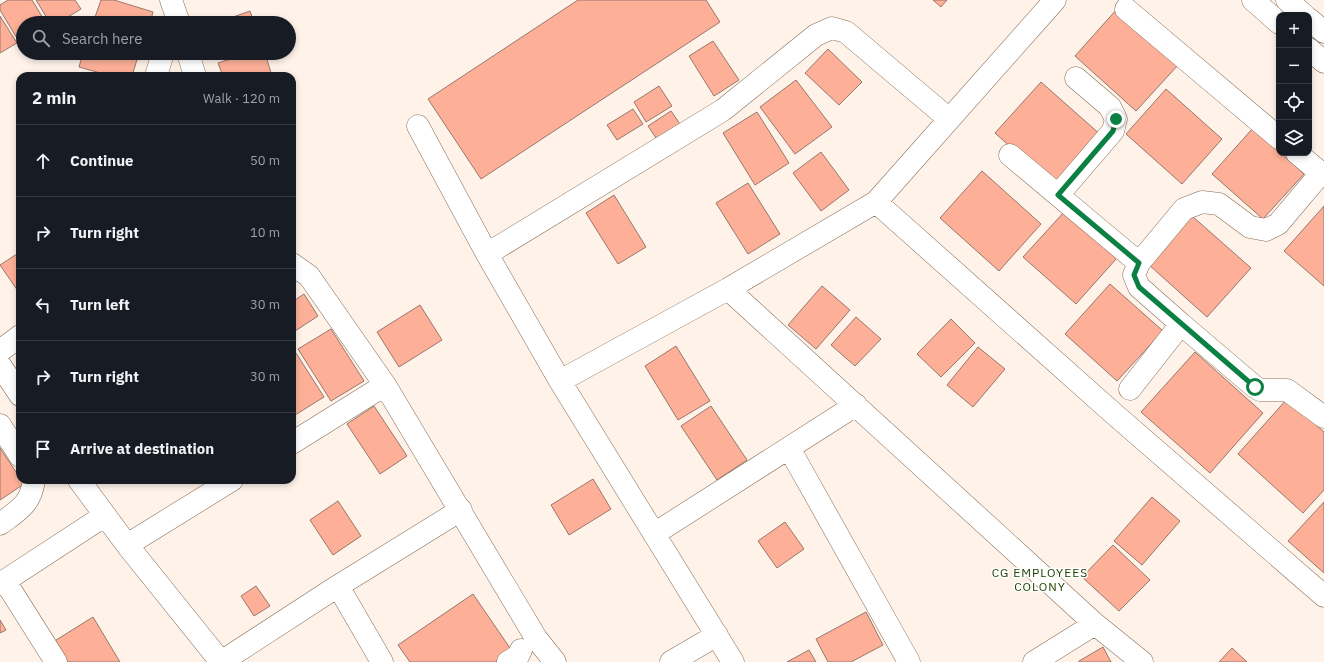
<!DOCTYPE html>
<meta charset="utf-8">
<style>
:root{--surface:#171b24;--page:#20242c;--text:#f1f3f6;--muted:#9ea1a6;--line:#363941}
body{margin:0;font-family:"IBM Plex Sans",sans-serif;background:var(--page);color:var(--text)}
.controls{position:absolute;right:12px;top:12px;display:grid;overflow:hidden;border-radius:8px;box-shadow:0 2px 6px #0003}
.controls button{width:36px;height:36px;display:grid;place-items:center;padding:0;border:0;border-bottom:1px solid var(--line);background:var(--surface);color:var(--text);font:20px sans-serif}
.stop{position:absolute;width:12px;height:12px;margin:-9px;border:3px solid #0b8043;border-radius:50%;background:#fff}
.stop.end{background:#0b8043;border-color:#fff;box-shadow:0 1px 4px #0008}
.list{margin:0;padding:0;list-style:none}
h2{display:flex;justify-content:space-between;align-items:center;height:52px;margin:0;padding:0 16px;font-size:17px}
h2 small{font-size:13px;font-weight:400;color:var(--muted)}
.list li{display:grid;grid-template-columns:26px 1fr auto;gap:12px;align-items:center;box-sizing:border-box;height:72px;padding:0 16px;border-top:1px solid var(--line)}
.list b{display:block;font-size:15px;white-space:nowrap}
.list em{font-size:13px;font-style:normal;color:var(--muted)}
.icon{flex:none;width:22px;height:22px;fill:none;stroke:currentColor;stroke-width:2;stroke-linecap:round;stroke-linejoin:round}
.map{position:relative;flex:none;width:1324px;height:662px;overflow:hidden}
.search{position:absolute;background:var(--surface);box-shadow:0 2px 6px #0003;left:16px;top:16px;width:280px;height:44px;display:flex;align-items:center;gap:10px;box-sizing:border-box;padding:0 14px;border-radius:22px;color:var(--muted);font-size:15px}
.panel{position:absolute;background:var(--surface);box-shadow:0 2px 6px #0003;left:16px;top:72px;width:280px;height:412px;border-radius:12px}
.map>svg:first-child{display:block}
</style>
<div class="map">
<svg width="1324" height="662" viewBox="0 0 1324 662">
<rect width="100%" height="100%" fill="#fef2e9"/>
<path fill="#fdb097" stroke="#98776c" d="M 8,0 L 32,0 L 46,23 L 23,23 L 23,43 L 21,45 L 0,10 L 0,5 Z
M 36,0 L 75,0 L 81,9 L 58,23 L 50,23 Z
M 101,0 L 114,0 L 153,12 L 150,23 L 93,23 Z
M 578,0 L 706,0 L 720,22 L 481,179 L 428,99 Z
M 933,0 L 947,0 L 941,7 Z
M 1117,9 L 1179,64 L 1136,111 L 1075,56 Z
M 250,11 L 254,23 L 216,23 Z
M 0,16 L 17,43 L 0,53 Z
M 713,41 L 739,80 L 714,96 L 689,56 Z
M 828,49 L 862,82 L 839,105 L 805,73 Z
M 83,53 L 139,53 L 132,76 L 111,76 L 79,67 Z
M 211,53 L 226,53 L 212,58 Z
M 249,53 L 265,53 L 272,76 L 223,76 L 218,63 Z
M 796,80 L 832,127 L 795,154 L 760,107 Z
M 1041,82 L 1102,136 L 1056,188 L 995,133 Z
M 659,86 L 672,106 L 646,122 L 634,102 Z
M 1166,89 L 1222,139 L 1182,184 L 1126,134 Z
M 633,109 L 643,124 L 617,140 L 607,125 Z
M 671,111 L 680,124 L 656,138 L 648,126 Z
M 757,112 L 789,163 L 755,185 L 723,133 Z
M 1253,128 L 1304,174 L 1263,219 L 1212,174 Z
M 821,152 L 849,190 L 821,211 L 793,173 Z
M 982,171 L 1041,224 L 999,271 L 940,218 Z
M 748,183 L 780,234 L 748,254 L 716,203 Z
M 614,195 L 646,247 L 618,264 L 586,213 Z
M 1324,206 L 1324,286 L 1284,251 Z
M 1065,211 L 1117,258 L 1076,304 L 1023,257 Z
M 1192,216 L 1251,268 L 1207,317 L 1148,264 Z
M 20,252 L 20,294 L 0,265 Z
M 1110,284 L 1163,331 L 1117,381 L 1065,334 Z
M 822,286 L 850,310 L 816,349 L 788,325 Z
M 304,294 L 318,316 L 292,333 L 292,302 Z
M 420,305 L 442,340 L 399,367 L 377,332 Z
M 856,317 L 881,339 L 855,366 L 831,345 Z
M 951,319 L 975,343 L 941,377 L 917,354 Z
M 331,329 L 364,381 L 331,401 L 298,349 Z
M 676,346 L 710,401 L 678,420 L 645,366 Z
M 978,347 L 1005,369 L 973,407 L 947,385 Z
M 1195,352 L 1263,413 L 1210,473 L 1141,412 Z
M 296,353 L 324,397 L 295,415 L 292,411 L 292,356 Z
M 1287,399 L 1324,432 L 1324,490 L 1303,513 L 1238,454 Z
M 374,406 L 407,456 L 380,474 L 347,424 Z
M 711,406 L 747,460 L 717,480 L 681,426 Z
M 0,448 L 24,484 L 0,500 Z
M 593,479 L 611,509 L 569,535 L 551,505 Z
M 1152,497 L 1180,521 L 1142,565 L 1114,541 Z
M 338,501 L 361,536 L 333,555 L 310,520 Z
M 1324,502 L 1324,573 L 1288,541 Z
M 785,522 L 804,549 L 777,568 L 758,541 Z
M 1113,545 L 1150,580 L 1119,611 L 1082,577 Z
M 256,586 L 270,606 L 254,616 L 241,596 Z
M 473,594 L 512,651 L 496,662 L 410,662 L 398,645 Z
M 866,612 L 883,645 L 851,662 L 828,662 L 816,639 Z
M 93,617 L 120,662 L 65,662 L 53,642 Z
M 0,620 L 6,630 L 0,633 Z
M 1103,647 L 1111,662 L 1079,662 L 1079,661 Z
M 1232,648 L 1247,662 L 1219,662 Z
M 809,650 L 816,662 L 787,662 Z"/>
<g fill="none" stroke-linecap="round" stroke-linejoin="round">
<g stroke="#866d57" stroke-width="23">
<path id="minor" d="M 171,0 L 179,23
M 1126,9 L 1279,138
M 188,53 L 195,76
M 156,76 L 163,53
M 418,126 L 487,254 L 560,381 L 733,662
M 1297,153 L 1321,173
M 1010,155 L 1139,263
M 1058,195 L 1113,131 L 1116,119 L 1110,107 L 1076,78
M 876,202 L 1113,413 L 1324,596
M 487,254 L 723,110 L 816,35 L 832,28 L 846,32 L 949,119
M 292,264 L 309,276 L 385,385 L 536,638 L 555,662
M 728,289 L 1095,624 L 1142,662
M 1181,324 L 1255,387 L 1260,390 L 1287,390 L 1324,417
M 0,351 L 20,336
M 0,365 L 20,395
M 560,381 L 728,289 L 876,202 L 1055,0
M 1130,389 L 1181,324 L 1139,287 L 1134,275 L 1139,263 L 1184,209 L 1202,202 L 1219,204 L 1250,227 L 1266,230 L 1278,224 L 1321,173 L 1324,175
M 0,425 L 20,456
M 292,443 L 385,385
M 789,448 L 909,662
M 79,480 L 127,545 L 221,662
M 0,524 C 19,510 31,504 34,480
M 654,534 L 856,405
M 127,545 L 232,480
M 5,581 L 56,662
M 0,584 L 104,516
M 338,586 L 382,662
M 221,662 L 338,586 L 461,510
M 508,662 L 518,656 L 521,650
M 671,662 L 717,635
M 1034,662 L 1095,624"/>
</g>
<g stroke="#866d57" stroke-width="23">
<path id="major" d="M 1253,0 L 1279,23
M 1287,0 L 1304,15
M 1309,19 L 1324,32
M 1309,49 L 1324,62"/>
</g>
<use href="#minor" stroke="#fff" stroke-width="22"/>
<use href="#major" stroke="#fff" stroke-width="22"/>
</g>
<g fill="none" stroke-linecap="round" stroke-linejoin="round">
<path stroke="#0b8043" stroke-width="5" d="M 1116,119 L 1113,131 L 1058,195 L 1139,263 L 1134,275 L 1139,287 L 1255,387"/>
</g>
<g text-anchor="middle" stroke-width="3" stroke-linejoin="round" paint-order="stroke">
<g font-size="12" letter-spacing="1" fill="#1d4301" stroke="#fff">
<text x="1040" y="577">CG EMPLOYEES<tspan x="1040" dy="14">COLONY</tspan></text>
</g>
</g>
</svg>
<div class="controls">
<button>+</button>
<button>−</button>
<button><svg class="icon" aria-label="locate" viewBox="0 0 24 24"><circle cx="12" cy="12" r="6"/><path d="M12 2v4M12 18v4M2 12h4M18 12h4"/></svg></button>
<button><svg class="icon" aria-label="layers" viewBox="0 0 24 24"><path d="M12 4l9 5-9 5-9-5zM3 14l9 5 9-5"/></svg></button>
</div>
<div class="stop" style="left:1255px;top:387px"></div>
<div class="stop end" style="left:1116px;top:119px"></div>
<div class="search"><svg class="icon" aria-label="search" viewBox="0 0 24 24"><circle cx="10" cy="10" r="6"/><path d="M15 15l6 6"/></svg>Search here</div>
<section class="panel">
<h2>2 min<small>Walk · 120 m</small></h2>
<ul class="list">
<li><svg class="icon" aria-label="ahead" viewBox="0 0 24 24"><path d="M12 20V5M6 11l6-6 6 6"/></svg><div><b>Continue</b></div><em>50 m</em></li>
<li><svg class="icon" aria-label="right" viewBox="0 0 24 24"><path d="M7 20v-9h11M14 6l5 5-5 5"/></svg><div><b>Turn right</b></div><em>10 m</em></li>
<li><svg class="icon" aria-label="left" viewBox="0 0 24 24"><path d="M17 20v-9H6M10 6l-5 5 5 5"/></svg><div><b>Turn left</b></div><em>30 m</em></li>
<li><svg class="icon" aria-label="right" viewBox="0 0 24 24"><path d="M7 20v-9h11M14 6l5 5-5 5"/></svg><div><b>Turn right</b></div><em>30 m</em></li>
<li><svg class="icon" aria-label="arrive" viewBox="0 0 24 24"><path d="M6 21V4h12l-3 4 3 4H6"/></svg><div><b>Arrive at destination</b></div></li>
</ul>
</section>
</div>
